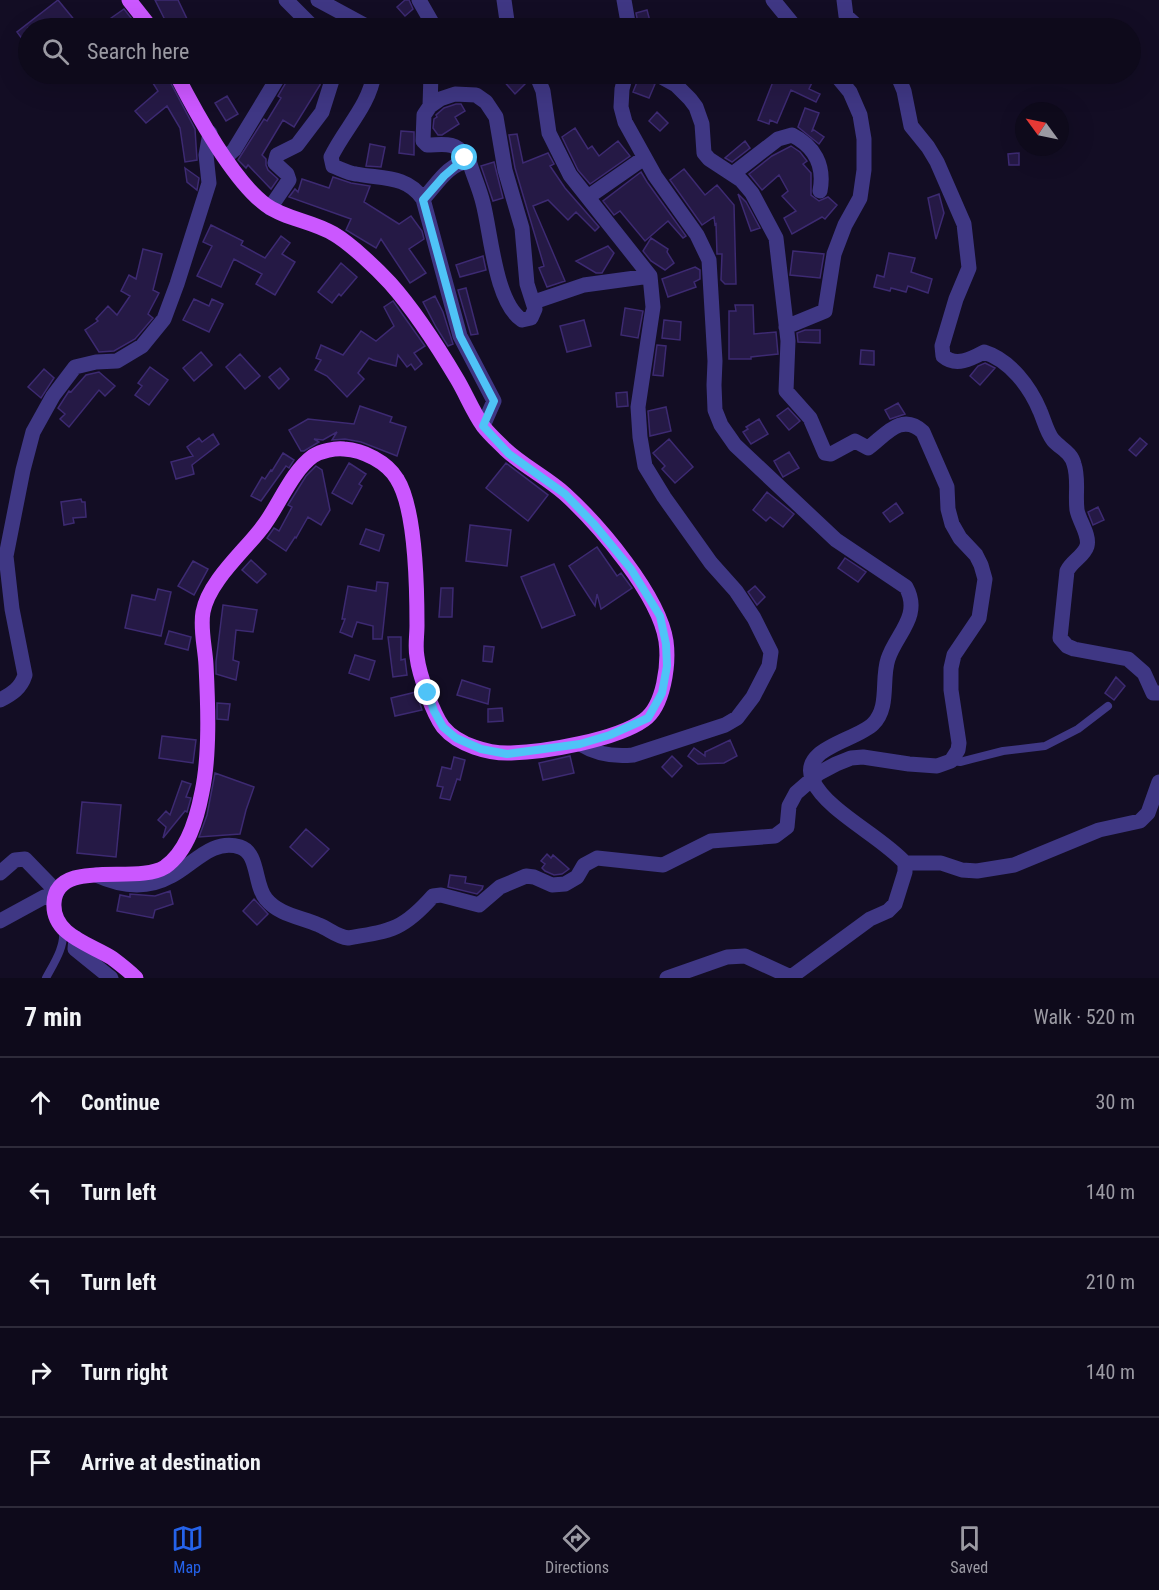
<!DOCTYPE html>
<meta charset="utf-8">
<style>
:root{--surface:#0e0a1b;--page:#1c1828;--text:#f1f3f6;--muted:#9b9aa3;--line:#2e2b3a;--accent:#2563eb}
body{margin:0;font-family:"Roboto Condensed",sans-serif;background:var(--page);color:var(--text)}
.compass{position:absolute;left:1015px;top:102px;width:54px;height:54px;border-radius:50%;background:var(--surface);box-shadow:0 6px 24px #0002;rotate:303deg}
.stop{position:absolute;width:18px;height:18px;margin:-14px;border:4px solid #4fc3f7;border-radius:50%;background:#fff}
.stop.end{background:#4fc3f7;border-color:#fff;box-shadow:0 2px 6px #0008}
.list{margin:0;padding:0;list-style:none}
h2{display:flex;justify-content:space-between;align-items:center;height:78px;margin:0;padding:0 24px;font-size:26px}
h2 small{font-size:20px;font-weight:400;color:var(--muted)}
.list li{display:grid;grid-template-columns:39px 1fr auto;gap:18px;align-items:center;box-sizing:border-box;height:90px;padding:0 24px;border-top:2px solid var(--line)}
.list b{display:block;font-size:22px;white-space:nowrap}
.list em{font-size:20px;font-style:normal;color:var(--muted)}
.icon{flex:none;width:33px;height:33px;fill:none;stroke:currentColor;stroke-width:2;stroke-linecap:round;stroke-linejoin:round}
.map{position:relative;flex:none;width:1159px;height:978px;overflow:hidden}
.search{position:absolute;background:var(--surface);box-shadow:0 6px 24px #0002;left:18px;right:18px;top:18px;height:66px;display:flex;align-items:center;gap:15px;box-sizing:border-box;padding:0 21px;border-radius:33px;color:var(--muted);font-size:22px}
.sheet{height:528px;background:var(--surface)}
nav{display:flex;justify-content:space-around;align-items:center;box-sizing:border-box;height:84px;border-top:2px solid var(--line);background:var(--surface);font-size:16px;color:var(--muted)}
nav a{display:grid;justify-items:center;gap:3px}
nav .on{color:var(--accent)}
.map>svg:first-child{display:block}
</style>
<div class="map">
<svg width="1159" height="978" viewBox="0 0 1159 978">
<rect width="100%" height="100%" fill="#130d24"/>
<path fill="#251945" stroke="#3d2a72" stroke-width="1.5" d="M 58,0 L 81,28 L 28,28 L 28,47 L 17,32 Z
M 155,0 L 178,0 L 187,19 L 169,28 Z
M 405,0 L 409,0 L 413,9 L 405,16 L 397,7 Z
M 124,9 L 139,28 L 97,28 Z
M 647,10 L 651,25 L 639,28 L 636,13 Z
M 162,74 L 166,74 L 195,129 L 197,160 L 185,162 L 180,128 L 167,106 L 146,123 L 135,111 L 158,91 L 151,80 Z
M 296,74 L 322,74 L 320,85 L 294,127 L 283,120 L 262,155 L 266,159 L 266,165 L 268,170 L 278,179 L 271,189 L 248,165 L 246,168 L 238,160 L 264,119 L 267,121 L 281,98 L 278,96 L 288,79 L 295,83 Z
M 509,74 L 526,74 L 528,81 L 515,94 L 502,79 Z
M 776,74 L 816,74 L 809,89 L 820,94 L 816,102 L 791,90 L 777,123 L 770,120 L 769,124 L 758,120 Z
M 639,77 L 655,84 L 649,98 L 633,92 Z
M 227,96 L 238,114 L 226,121 L 215,103 Z
M 456,104 L 461,104 L 465,111 L 455,117 L 459,124 L 442,135 L 438,135 L 433,128 L 434,119 L 437,117 L 436,115 L 444,108 Z
M 805,108 L 819,113 L 812,131 L 814,130 L 824,137 L 819,144 L 798,127 Z
M 657,112 L 668,123 L 660,131 L 649,121 Z
M 575,128 L 588,149 L 592,146 L 599,156 L 618,141 L 630,156 L 590,184 L 578,170 L 562,137 Z
M 401,131 L 414,132 L 414,155 L 399,153 Z
M 517,134 L 523,163 L 548,153 L 554,164 L 550,166 L 565,188 L 599,227 L 595,231 L 576,212 L 568,220 L 548,200 L 533,206 L 565,281 L 547,287 L 539,268 L 544,266 L 515,168 L 509,135 Z
M 745,141 L 750,148 L 732,162 L 725,158 Z
M 370,144 L 385,147 L 381,167 L 366,166 Z
M 791,146 L 800,152 L 807,161 L 803,164 L 811,173 L 811,195 L 819,201 L 828,197 L 837,205 L 825,219 L 822,217 L 792,234 L 784,218 L 796,211 L 782,196 L 788,191 L 779,175 L 762,190 L 749,174 L 772,156 Z
M 1019,153 L 1019,165 L 1009,165 L 1008,154 Z
M 494,162 L 503,198 L 493,201 L 481,166 Z
M 185,168 L 199,178 L 197,190 L 187,182 Z
M 684,169 L 705,195 L 717,185 L 734,205 L 736,284 L 725,284 L 721,280 L 722,254 L 717,254 L 716,224 L 715,225 L 714,217 L 702,225 L 670,180 Z
M 641,172 L 647,182 L 686,236 L 683,238 L 668,221 L 645,241 L 620,211 L 614,215 L 603,201 Z
M 333,177 L 351,183 L 370,186 L 364,202 L 399,224 L 411,216 L 422,231 L 424,239 L 409,249 L 426,273 L 410,283 L 381,239 L 376,248 L 346,230 L 351,219 L 289,197 L 295,189 L 298,192 L 302,179 L 329,188 Z
M 738,194 L 746,202 L 760,228 L 751,231 Z
M 939,194 L 944,213 L 936,239 L 928,198 Z
M 211,225 L 243,241 L 241,245 L 265,258 L 281,236 L 290,243 L 282,254 L 295,262 L 275,295 L 256,284 L 262,274 L 234,259 L 221,287 L 197,276 L 212,246 L 203,242 Z
M 651,238 L 668,249 L 667,252 L 674,263 L 665,270 L 651,261 L 643,251 Z
M 608,246 L 614,253 L 602,273 L 596,273 L 576,261 Z
M 143,249 L 162,254 L 153,290 L 159,293 L 148,314 L 153,318 L 135,339 L 114,351 L 99,352 L 85,330 L 98,321 L 96,319 L 108,306 L 117,315 L 130,296 L 121,291 L 129,275 L 136,279 Z
M 793,251 L 824,254 L 820,278 L 790,275 Z
M 889,253 L 915,258 L 911,272 L 932,279 L 928,293 L 908,286 L 906,292 L 891,288 L 890,291 L 874,287 L 877,275 L 884,277 Z
M 483,256 L 486,270 L 460,277 L 456,265 Z
M 341,263 L 357,277 L 341,296 L 339,294 L 332,303 L 318,292 Z
M 695,267 L 700,270 L 700,279 L 694,282 L 696,287 L 668,297 L 662,279 Z
M 466,288 L 478,334 L 471,335 L 458,290 Z
M 435,296 L 443,312 L 453,344 L 448,346 L 436,327 L 423,302 Z
M 194,299 L 209,306 L 212,299 L 223,304 L 209,332 L 183,320 Z
M 393,301 L 425,346 L 414,353 L 422,364 L 415,370 L 411,364 L 407,367 L 398,355 L 396,366 L 373,360 L 369,358 L 358,373 L 364,379 L 347,397 L 327,376 L 315,370 L 321,360 L 316,358 L 321,345 L 343,355 L 361,331 L 376,341 L 394,326 L 384,307 Z
M 735,305 L 753,305 L 754,334 L 776,332 L 778,354 L 751,357 L 751,359 L 729,359 L 729,311 L 736,311 Z
M 625,308 L 643,311 L 638,338 L 621,335 Z
M 584,320 L 591,346 L 567,352 L 560,326 Z
M 664,320 L 681,322 L 680,340 L 662,338 Z
M 805,330 L 820,330 L 820,343 L 798,342 L 797,333 Z
M 657,345 L 666,346 L 663,376 L 653,375 Z
M 861,350 L 874,351 L 874,365 L 860,364 Z
M 201,352 L 212,365 L 194,381 L 183,368 Z
M 240,354 L 260,376 L 245,389 L 226,367 Z
M 985,363 L 995,368 L 980,385 L 970,376 L 978,366 Z
M 150,367 L 168,380 L 149,405 L 135,395 L 142,386 L 138,383 Z
M 280,368 L 289,379 L 279,389 L 269,377 Z
M 44,369 L 54,378 L 41,398 L 28,387 Z
M 99,372 L 115,386 L 105,396 L 99,390 L 69,427 L 60,419 L 65,414 L 58,408 L 69,391 L 71,392 L 86,375 Z
M 627,392 L 628,406 L 617,407 L 616,393 Z
M 898,403 L 905,414 L 890,419 L 885,410 Z
M 360,406 L 392,417 L 390,422 L 406,427 L 397,456 L 361,442 L 345,439 L 332,440 L 337,432 L 323,440 L 314,439 L 319,442 L 304,451 L 301,451 L 289,430 L 308,419 L 354,424 Z
M 666,407 L 671,431 L 650,436 L 648,411 Z
M 788,408 L 800,421 L 789,430 L 777,416 Z
M 759,419 L 768,434 L 751,444 L 743,432 L 748,429 L 746,427 Z
M 213,434 L 219,444 L 192,465 L 194,474 L 176,479 L 171,462 L 193,456 L 187,447 L 199,438 L 202,442 Z
M 1140,438 L 1147,444 L 1136,456 L 1129,450 Z
M 669,439 L 693,467 L 675,483 L 662,469 L 665,466 L 653,453 Z
M 789,452 L 799,468 L 783,477 L 774,461 Z
M 283,453 L 294,460 L 289,468 L 286,466 L 261,501 L 251,496 L 262,477 L 265,479 L 271,470 L 272,471 Z
M 349,463 L 366,474 L 359,484 L 362,486 L 352,504 L 332,493 Z
M 506,463 L 548,495 L 528,521 L 486,488 Z
M 316,466 L 322,470 L 330,510 L 321,525 L 308,517 L 296,538 L 295,537 L 286,551 L 267,538 L 274,528 L 279,531 L 292,507 L 288,505 L 306,476 Z
M 767,492 L 794,514 L 783,527 L 770,517 L 766,521 L 753,510 Z
M 81,499 L 82,502 L 85,502 L 86,517 L 73,518 L 74,523 L 64,525 L 61,502 Z
M 896,503 L 903,513 L 890,522 L 883,513 Z
M 1098,507 L 1104,520 L 1093,525 L 1088,512 Z
M 470,525 L 511,530 L 507,566 L 466,561 Z
M 366,529 L 384,535 L 379,551 L 360,544 Z
M 597,547 L 617,576 L 621,573 L 632,588 L 601,609 L 597,594 L 595,606 L 569,566 Z
M 845,558 L 866,572 L 858,582 L 838,568 Z
M 251,560 L 266,574 L 257,583 L 242,570 Z
M 193,561 L 208,569 L 194,595 L 178,586 Z
M 554,564 L 575,615 L 542,628 L 521,577 Z
M 377,582 L 388,583 L 382,639 L 373,639 L 373,626 L 357,622 L 352,637 L 340,632 L 345,619 L 342,619 L 348,586 L 376,591 Z
M 755,586 L 765,597 L 757,605 L 748,592 Z
M 441,588 L 453,588 L 452,617 L 439,617 Z
M 158,589 L 171,592 L 161,636 L 125,628 L 132,595 L 155,600 Z
M 223,605 L 257,610 L 253,632 L 236,630 L 233,660 L 239,662 L 236,680 L 216,674 L 216,662 Z
M 169,631 L 191,637 L 188,650 L 165,644 Z
M 388,637 L 401,637 L 401,660 L 405,659 L 407,675 L 393,677 Z
M 484,646 L 494,647 L 492,662 L 483,661 Z
M 355,655 L 375,661 L 369,680 L 349,673 Z
M 1116,677 L 1125,686 L 1114,700 L 1105,693 Z
M 462,680 L 490,689 L 488,704 L 457,695 Z
M 416,692 L 422,710 L 395,716 L 391,698 Z
M 217,703 L 230,704 L 228,720 L 217,719 Z
M 502,708 L 503,721 L 488,722 L 488,709 Z
M 162,736 L 196,740 L 193,763 L 159,758 Z
M 730,740 L 737,756 L 724,763 L 698,764 L 688,756 L 694,748 L 705,756 L 705,752 Z
M 570,756 L 574,773 L 543,780 L 539,763 Z
M 672,756 L 682,766 L 672,777 L 662,767 Z
M 454,757 L 465,760 L 460,780 L 457,779 L 450,800 L 440,798 L 443,787 L 437,786 L 442,767 L 451,769 Z
M 215,773 L 254,787 L 246,810 L 240,834 L 199,837 L 207,815 Z
M 182,781 L 191,784 L 186,797 L 191,798 L 187,812 L 185,811 L 163,838 L 166,827 L 158,820 L 166,811 L 170,815 Z
M 82,802 L 121,805 L 116,857 L 77,853 Z
M 306,829 L 329,849 L 312,867 L 290,847 Z
M 547,854 L 551,858 L 553,855 L 569,869 L 562,874 L 554,875 L 545,871 L 542,868 L 545,864 L 541,861 Z
M 450,875 L 466,877 L 465,883 L 483,886 L 482,889 L 477,894 L 448,887 Z
M 170,891 L 173,904 L 155,910 L 153,918 L 117,911 L 120,895 L 130,897 L 130,894 L 155,896 Z
M 254,899 L 268,914 L 257,925 L 243,911 Z"/>
<g fill="none" stroke-linecap="round" stroke-linejoin="round">
<path stroke="#3f3784" stroke-width="8" d="M 951,761 L 960,762 L 1003,751 L 1045,746 L 1078,729 L 1108,706
M 46,978 C 54,963 65,947 63,930"/>
<path stroke="#3f3784" stroke-width="15" d="M 286,0 L 314,28
M 318,0 L 370,28
M 419,0 L 435,28
M 504,0 L 508,28
M 624,0 L 629,28
M 773,0 L 796,28
M 844,0 L 846,16 L 859,28
M 374,74 C 369,106 345,128 331,157 L 333,166 C 341,169 348,173 356,174 C 382,179 407,175 423,199 L 460,336 L 494,401 L 483,426
M 431,74 L 430,106 L 424,115 L 423,141 L 427,145 C 442,145 455,141 464,155 L 462,162
M 536,74 L 543,91 L 549,133 L 570,175 L 650,276 L 653,307 L 638,407 L 640,437 L 645,466 L 664,497 L 711,563 L 736,591 L 754,618 L 771,652 L 769,666 L 753,697 L 737,718 L 725,725 L 633,755 C 614,757 596,754 580,744
M 626,74 L 622,89 L 621,107 L 625,122 L 655,176 L 697,235 L 709,260 L 715,361 L 714,385 L 715,410 L 721,425 L 735,445 L 836,540 L 906,587 C 922,616 896,634 888,659 C 881,680 890,707 873,724 C 856,741 798,748 813,781 C 827,811 882,837 905,863 L 905,872 L 895,904 L 888,911 L 870,919 L 791,977 L 745,956 L 727,957 L 667,978
M 897,74 L 904,91 L 911,126 L 928,147 L 937,162 L 964,224 L 969,268 L 956,299 L 942,346 L 943,356 C 956,367 971,359 984,352 C 1010,360 1030,387 1040,411 C 1044,420 1047,433 1053,440 C 1061,449 1071,452 1074,464 C 1079,479 1075,495 1077,510 C 1079,521 1090,535 1087,546 C 1084,556 1072,561 1067,571 L 1060,638 L 1067,646 L 1074,649 L 1128,659 L 1144,673 L 1153,693 L 1159,693
M 225,158 L 234,150 L 280,74
M 734,173 L 778,139 L 792,135 C 814,146 825,165 820,191
M 588,197 L 644,158
M 423,199 C 435,187 449,162 468,162 L 470,164 C 474,177 480,190 483,203 C 491,233 495,302 522,320 L 531,318 L 535,309 L 527,284 L 522,228 L 505,170 L 496,117 L 486,102 L 476,95 L 455,94 L 440,99 L 430,106
M 270,208 L 289,180 L 287,174 L 275,163 L 277,155 L 297,145 L 322,112 L 334,74
M 534,302 L 584,285 L 650,276
M 786,327 L 825,311 L 834,254 L 845,225 L 860,198 L 864,170 L 864,139 L 860,115 L 850,92 L 835,74
M 0,700 C 12,694 21,688 25,675 L 12,609 L 6,556 L 23,470 L 33,432 L 53,396 L 75,367 L 96,362 L 117,361 L 142,346 L 164,319 L 177,284 L 209,183 L 206,155 L 210,133
M 905,863 L 941,863 L 962,870 L 977,871 L 1014,865 L 1099,830 L 1140,821 L 1148,813 L 1159,782
M 0,873 L 15,860 L 25,859 L 57,892
M 96,875 C 120,886 146,890 171,876 C 193,865 212,838 240,847 C 259,853 254,885 266,899 C 279,915 301,917 319,925 C 329,929 337,937 348,938 C 391,931 403,930 433,896 L 441,895 L 479,905 L 500,887 L 526,876 L 534,877 L 552,885 L 565,884 L 577,877 L 584,865 L 597,858 L 663,865 L 711,841 L 775,836 L 787,827 L 789,806 L 796,793 L 819,773 L 836,764 L 851,758 L 863,757 L 909,764 L 937,766 L 951,761 L 958,750 L 959,743 L 951,690 L 951,668 L 954,655 L 979,618 L 985,579 L 981,565 L 976,555 L 960,538 L 952,524 L 948,509 L 947,487 L 923,432 C 901,411 884,437 868,448 L 855,441 L 831,454 L 825,453 L 810,418 L 786,391 L 788,341 L 776,238 L 752,193 L 741,180 L 709,159 L 704,153 L 702,124 L 696,107 L 690,99 L 676,85 L 656,74
M 0,921 L 44,897 L 53,899
M 76,938 L 75,949 L 111,978"/>
<path stroke="#cb57ff" stroke-width="15" d="M 129,0 L 151,28
M 136,978 C 129,971 120,964 112,958 C 90,944 52,935 54,903 C 56,857 137,885 165,867 C 188,851 197,818 202,792 C 210,755 208,704 206,665 C 205,647 200,629 203,612 C 209,580 246,550 264,525 C 279,505 292,471 313,456 C 321,451 335,448 344,449 C 363,450 387,462 397,479 C 416,509 417,589 417,625 C 417,636 415,647 417,657 C 419,674 433,714 443,727 C 458,745 489,754 511,753 C 545,752 616,740 644,720 C 664,706 669,664 666,641 C 659,595 599,525 565,494 C 546,477 523,466 505,449 C 498,442 489,434 483,426 C 473,412 466,394 457,379 C 438,347 415,311 390,283 C 377,269 351,244 334,234 C 313,221 285,219 266,205 C 232,180 195,111 176,74"/>
</g>
<g fill="none" stroke-linecap="round" stroke-linejoin="round">
<path stroke="#4fc3f7" stroke-width="8" d="M 428,693 L 434,711 L 443,727 L 456,738 L 481,749 L 507,754 L 580,744 L 610,735 L 648,718 L 662,693 L 667,666 L 666,644 L 660,616 L 631,569 L 594,524 L 565,494 L 509,454 L 483,426 L 494,401 L 460,336 L 423,200 L 444,176 L 465,158"/>
</g>
</svg>
<svg class="compass" viewBox="-18 -18 36 36"><path d="M0-13l5 13h-10z" fill="#e53935"/><path d="M0 13l5-13h-10z" fill="#9b9aa3"/></svg>
<div class="stop" style="left:465px;top:158px"></div>
<div class="stop end" style="left:428px;top:693px"></div>
<div class="search"><svg class="icon" aria-label="search" viewBox="0 0 24 24"><circle cx="10" cy="10" r="6"/><path d="M15 15l6 6"/></svg>Search here</div>
</div>
<section class="sheet">
<h2>7 min<small>Walk · 520 m</small></h2>
<ul class="list">
<li><svg class="icon" aria-label="ahead" viewBox="0 0 24 24"><path d="M12 20V5M6 11l6-6 6 6"/></svg><div><b>Continue</b></div><em>30 m</em></li>
<li><svg class="icon" aria-label="left" viewBox="0 0 24 24"><path d="M17 20v-9H6M10 6l-5 5 5 5"/></svg><div><b>Turn left</b></div><em>140 m</em></li>
<li><svg class="icon" aria-label="left" viewBox="0 0 24 24"><path d="M17 20v-9H6M10 6l-5 5 5 5"/></svg><div><b>Turn left</b></div><em>210 m</em></li>
<li><svg class="icon" aria-label="right" viewBox="0 0 24 24"><path d="M7 20v-9h11M14 6l5 5-5 5"/></svg><div><b>Turn right</b></div><em>140 m</em></li>
<li><svg class="icon" aria-label="arrive" viewBox="0 0 24 24"><path d="M6 21V4h12l-3 4 3 4H6"/></svg><div><b>Arrive at destination</b></div></li>
</ul>
</section>
<nav>
<a class="on"><svg class="icon" aria-label="map" viewBox="0 0 24 24"><path d="M3 6l6-2 6 2 6-2v14l-6 2-6-2-6 2zM9 4v14M15 6v14"/></svg>Map</a>
<a><svg class="icon" aria-label="directions" viewBox="0 0 24 24"><path d="M12 3l9 9-9 9-9-9zM9 14v-3h6M13 9l2 2-2 2"/></svg>Directions</a>
<a><svg class="icon" aria-label="saved" viewBox="0 0 24 24"><path d="M7 4h10v16l-5-4-5 4z"/></svg>Saved</a>
</nav>
